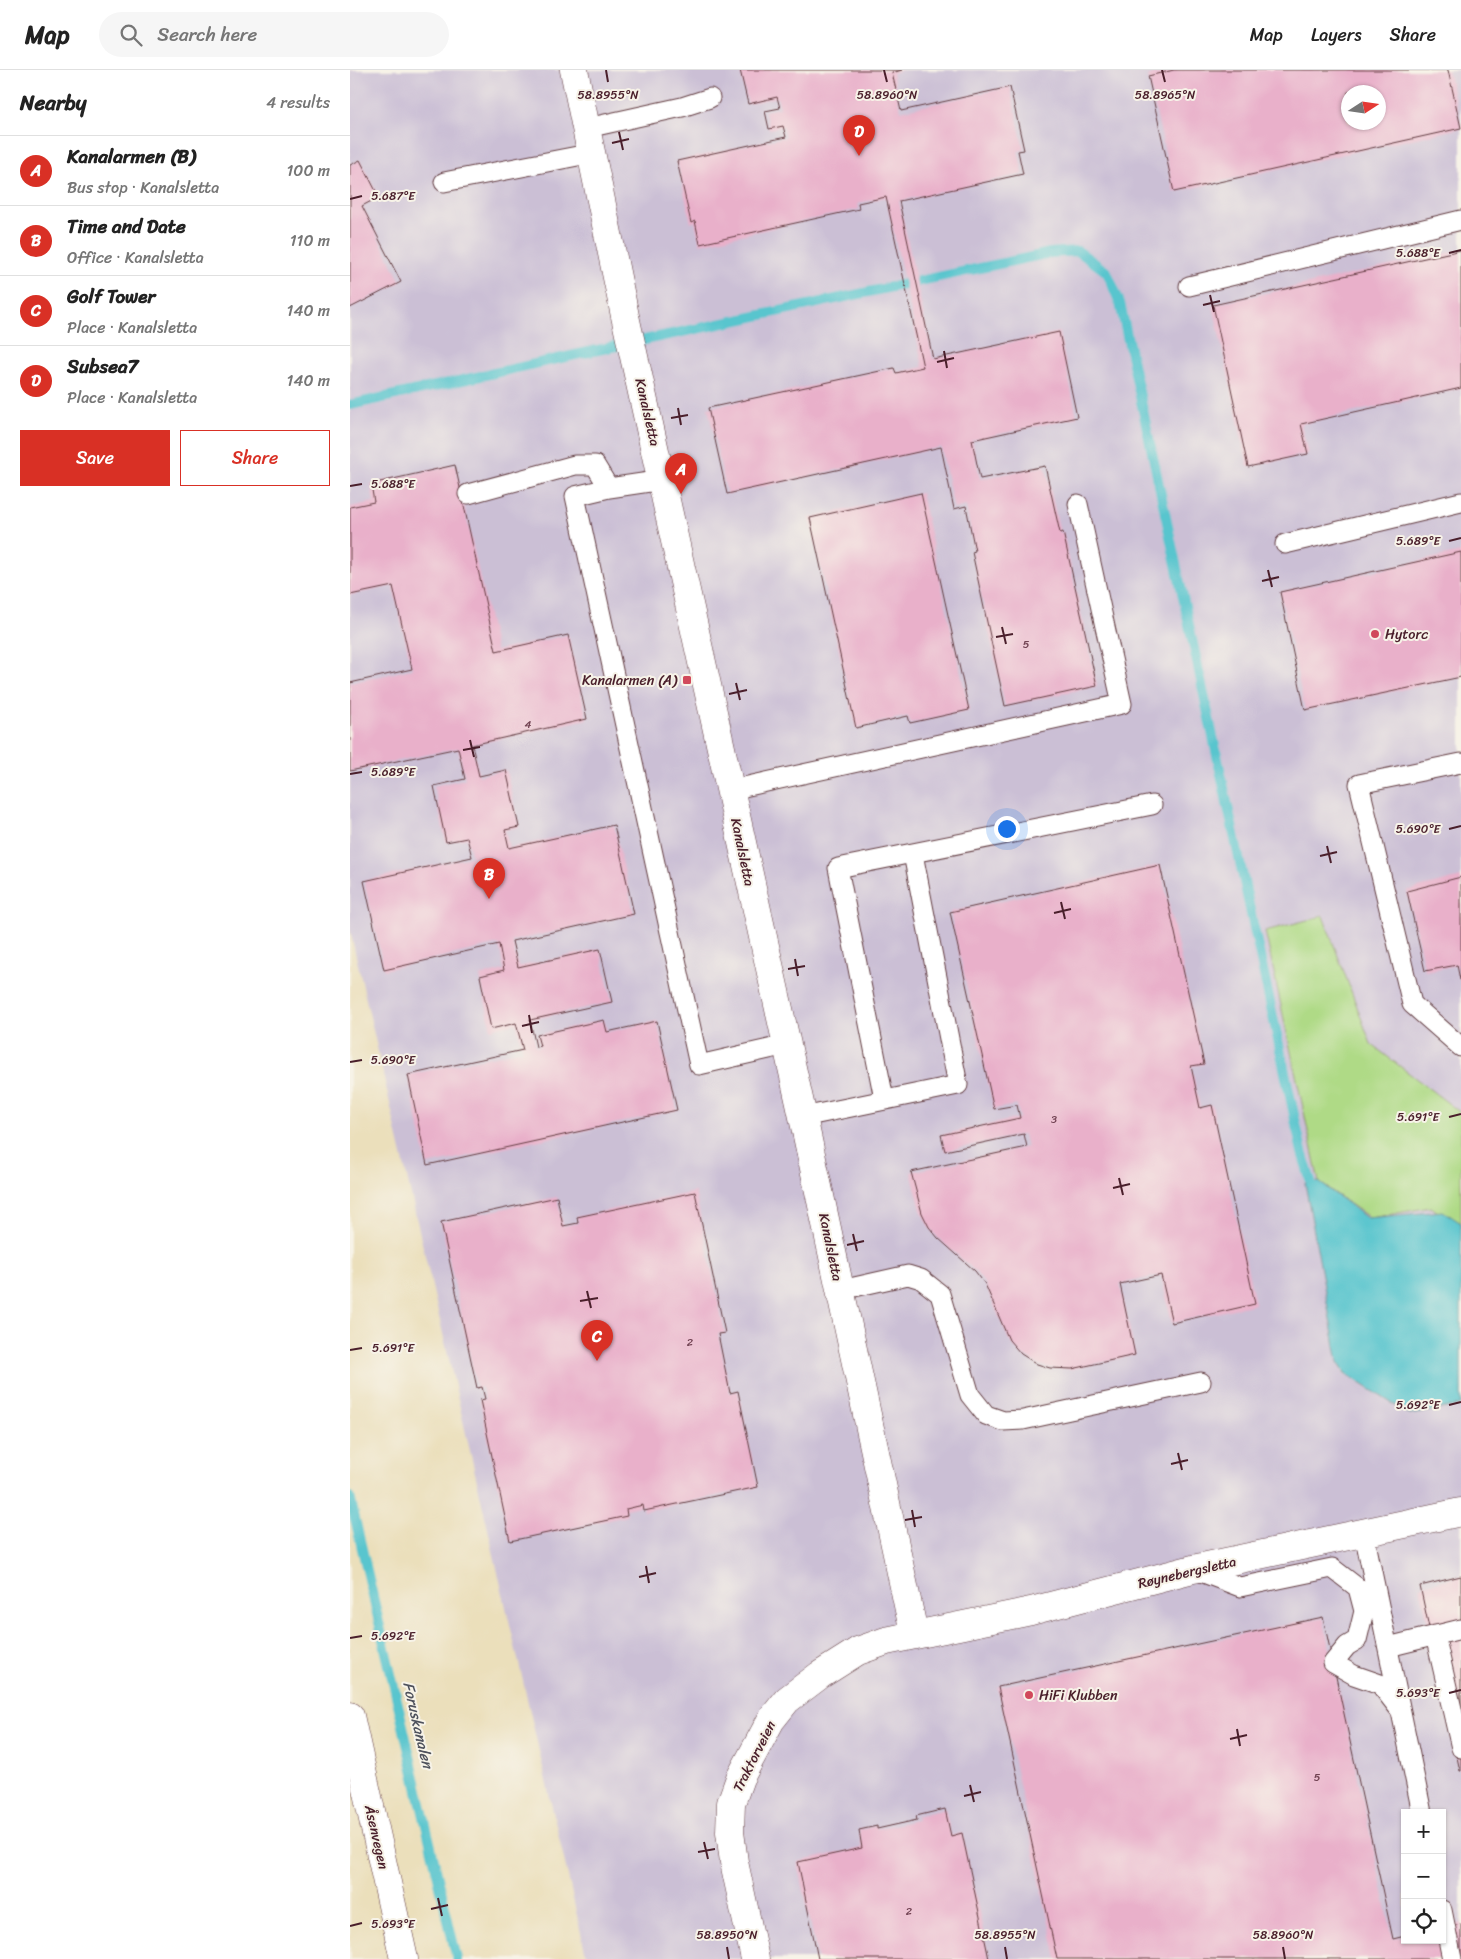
<!DOCTYPE html>
<meta charset="utf-8">
<style>
:root{--surface:#fff;--page:#f6f6f6;--text:#222;--muted:#767676;--line:#e0e0e0;--accent:#d93025}
body{margin:0;font-family:Sriracha,sans-serif;background:var(--page);color:var(--text)}
.controls{position:absolute;right:15px;bottom:15px;display:grid;overflow:hidden;border-radius:0px;box-shadow:0 1px 4px #0004}
.controls button{width:45px;height:45px;display:grid;place-items:center;padding:0;border:0;border-bottom:1px solid var(--line);background:var(--surface);color:var(--text);font:25px sans-serif}
.compass{position:absolute;left:991px;top:15px;width:45px;height:45px;border-radius:50%;background:var(--surface);box-shadow:0 1px 4px #0004;rotate:78deg}
.you{position:absolute;left:656px;top:758px;width:18px;height:18px;margin:-12px;border:4px solid #fff;border-radius:50%;background:#1a73e8;box-shadow:0 0 0 8px #1a73e833}
.badge{display:grid;place-items:center;width:32px;height:32px;border-radius:50%;background:var(--accent);color:#fff;font-size:16px;font-weight:700}
.pin{position:absolute;translate:-50% -41px;filter:drop-shadow(0 1px 2px #0008)}
.pin::after{content:'';position:absolute;top:26px;width:18px;height:15px;background:inherit;clip-path:polygon(0 0,100% 0,50% 100%)}
.list{margin:0;padding:0;list-style:none}
h2{display:flex;justify-content:space-between;align-items:center;height:65px;margin:0;padding:0 20px;font-size:21px}
h2 small{font-size:16px;font-weight:400;color:var(--muted)}
.list li{display:grid;grid-template-columns:32px 1fr auto;gap:15px;align-items:center;box-sizing:border-box;height:70px;padding:0 20px;border-top:1px solid var(--line)}
.list b{display:block;font-size:19px;white-space:nowrap}
.list p{margin:0;font-size:16px;white-space:nowrap;color:var(--muted)}
.list em{font-size:16px;font-style:normal;color:var(--muted)}
.actions{display:flex;gap:10px;padding:15px 20px}
.actions a{flex:1;padding:11px 0;border:1px solid var(--accent);border-radius:0px;text-align:center;font-size:18px;color:var(--accent)}
.actions .main{background:var(--accent);color:#fff}
.icon{flex:none;width:28px;height:28px;fill:none;stroke:currentColor;stroke-width:2;stroke-linecap:round;stroke-linejoin:round}
.map{position:relative;flex:none;width:1111px;height:1889px;overflow:hidden}
header{display:flex;align-items:center;gap:30px;box-sizing:border-box;height:70px;padding:0 25px;background:var(--surface);border-bottom:1px solid var(--line)}
header strong{font-size:24px}
nav{display:flex;gap:28px;margin-inline-start:auto;font-size:18px}
.search{width:350px;height:45px;background:var(--page);display:flex;align-items:center;gap:12px;box-sizing:border-box;padding:0 18px;border-radius:28px;color:var(--muted);font-size:19px}
main{display:flex}
aside{flex:1;background:var(--surface)}
.map>svg:first-child{display:block}
</style>
<header>
<strong>Map</strong>
<div class="search"><svg class="icon" aria-label="search" viewBox="0 0 24 24"><circle cx="10" cy="10" r="6"/><path d="M15 15l6 6"/></svg>Search here</div>
<nav><a>Map</a><a>Layers</a><a>Share</a></nav>
</header>
<main>
<aside>
<h2>Nearby<small>4 results</small></h2>
<ul class="list">
<li><span class="badge">A</span><div><b>Kanalarmen (B)</b><p>Bus stop · Kanalsletta</p></div><em>100 m</em></li>
<li><span class="badge">B</span><div><b>Time and Date</b><p>Office · Kanalsletta</p></div><em>110 m</em></li>
<li><span class="badge">C</span><div><b>Golf Tower</b><p>Place · Kanalsletta</p></div><em>140 m</em></li>
<li><span class="badge">D</span><div><b>Subsea7</b><p>Place · Kanalsletta</p></div><em>140 m</em></li>
</ul>
<div class="actions"><a class="main">Save</a><a>Share</a></div>
</aside>
<div class="map">
<svg width="1111" height="1889" viewBox="0 0 1111 1889">
<rect width="100%" height="100%" fill="#f7f3e8"/>
<filter id="ink" filterUnits="userSpaceOnUse"><feTurbulence type="fractalNoise" baseFrequency=".02" numOctaves="2"/><feDisplacementMap in="SourceGraphic" scale="10" xChannelSelector="R" yChannelSelector="G"/><feConvolveMatrix kernelMatrix="1 2 1 2 8 2 1 2 1" color-interpolation-filters="sRGB"/></filter>
<filter id="wash" filterUnits="userSpaceOnUse"><feTurbulence type="fractalNoise" baseFrequency=".0096" numOctaves="4" result="noise"/><feDisplacementMap in="SourceGraphic" scale="20" xChannelSelector="R" yChannelSelector="G"/><feGaussianBlur stdDeviation="1.12" result="paint"/><feColorMatrix in="noise" values="0 0 0 0 0 0 0 0 0 0 0 0 0 0 0 0 0 1.4 0 .05"/><feComposite in="paint" operator="in"/></filter>
<g filter="url(#wash)">
<rect width="100%" height="100%" fill="#ebdfbb"/>
<path fill="#cbbfd5" fill-rule="evenodd" d="M 0,0 L 1111,0 L 1111,1153 L 1093,1141 L 1017,1148 L 969,1112 L 955,1113 L 988,1292 L 994,1303 L 1060,1345 L 1111,1335 L 1111,1889 L 237,1889 L 0,860 ZM 998,22 L 1028,22 L 1028,52 L 998,52 ZM 1055,1743 L 1092,1743 L 1092,1870 L 1055,1870 Z"/>
<path fill="#afda86" stroke="#7c7c58" d="M 973,846 L 1021,974 L 1111,1043 L 1111,1158 L 1081,1137 L 1020,1148 L 969,1112 L 915,861 Z"/>
<path fill="#58c5ce" stroke="#51727c" d="M 969,1112 L 1017,1148 L 1093,1141 L 1111,1153 L 1111,1335 L 1060,1345 L 995,1303 L 988,1292 L 955,1113 Z"/>
<g fill="none" stroke-linecap="round" stroke-linejoin="round">
<path stroke="#58c5ce" stroke-width="10" d="M 0,335 L 243,281 L 700,183 L 728,181 L 757,202 L 770,233 L 952,1082 L 961,1112
M 0,1427 L 107,1889"/>
</g>
<g id="blocks">
<path fill="#e9b0ca" fill-rule="evenodd" d="M 390,0 L 552,0 L 542,3 L 551,41 L 660,17 L 674,80 L 668,81 L 673,104 L 549,131 L 583,289 L 709,262 L 727,347 L 622,370 L 630,409 L 695,396 L 710,463 L 713,462 L 747,616 L 655,636 L 622,482 L 625,481 L 616,436 L 604,439 L 591,377 L 377,424 L 358,338 L 544,298 L 546,303 L 573,297 L 536,127 L 508,133 L 509,139 L 350,174 L 345,151 L 341,153 L 327,91 L 436,67 L 433,56 L 419,59 L 415,41 L 430,38 L 427,27 L 398,34 Z
M 824,0 L 1098,0 L 1111,58 L 824,122 L 798,6 ZM 998,22 L 1028,22 L 1028,52 L 998,52 Z
M 10,90 L 29,127 L 12,136 L 51,212 L 0,238 L 0,95 Z
M 1111,180 L 1111,318 L 951,354 L 958,384 L 898,397 L 863,235 Z
M 105,395 L 146,581 L 218,565 L 237,649 L 122,675 L 129,706 L 156,700 L 169,757 L 155,760 L 159,778 L 264,755 L 284,844 L 162,871 L 168,897 L 250,879 L 262,932 L 180,950 L 186,977 L 190,976 L 187,965 L 254,950 L 257,962 L 307,951 L 327,1040 L 77,1095 L 58,1005 L 173,980 L 166,953 L 141,959 L 130,906 L 154,900 L 149,874 L 34,900 L 14,811 L 122,787 L 117,768 L 96,772 L 84,716 L 115,709 L 108,678 L 0,701 L 0,613 L 62,599 L 43,516 L 0,525 L 0,437 L 24,432 L 21,414 Z
M 571,423 L 619,640 L 560,653 L 558,646 L 506,658 L 460,448 Z
M 1111,482 L 1111,607 L 955,640 L 930,522 Z
M 810,795 L 854,994 L 841,996 L 850,1038 L 862,1035 L 905,1234 L 822,1253 L 811,1205 L 770,1214 L 785,1285 L 722,1299 L 700,1298 L 687,1294 L 671,1284 L 659,1270 L 635,1214 L 625,1201 L 588,1168 L 579,1157 L 572,1143 L 561,1102 L 677,1077 L 674,1064 L 595,1081 L 591,1065 L 670,1048 L 667,1035 L 644,1039 L 600,842 Z
M 1111,807 L 1111,910 L 1110,910 L 1107,895 L 1075,901 L 1057,821 Z
M 345,1122 L 375,1263 L 368,1264 L 380,1323 L 388,1321 L 408,1417 L 294,1441 L 293,1435 L 276,1439 L 277,1446 L 160,1471 L 130,1330 L 135,1329 L 132,1317 L 127,1318 L 91,1152 L 207,1127 L 213,1156 L 228,1153 L 227,1147 Z
M 1111,1506 L 1111,1701 L 1110,1701 L 1070,1516 Z
M 973,1547 L 1043,1869 L 1055,1866 L 1055,1870 L 1092,1870 L 1092,1858 L 1111,1854 L 1111,1888 L 1106,1889 L 707,1889 L 648,1617 Z
M 595,1739 L 601,1766 L 612,1763 L 639,1889 L 468,1889 L 448,1792 L 512,1778 L 509,1760 L 527,1756 L 527,1759 L 567,1750 L 566,1746 Z"/>
</g>
</g>
<g filter="url(#ink)">
<use href="#blocks" fill-opacity="0" stroke="#623c41" stroke-width="1"/>
<g fill="none" stroke-linecap="round" stroke-linejoin="round">
<g stroke="#623c41" stroke-width="21">
<path id="service" d="M 237,58 L 332,37 L 360,28
M 94,112 L 243,83
M 839,216 L 1111,150
M 313,410 L 259,418 L 225,426 L 349,995 L 436,975
M 118,424 L 225,395 L 245,395 L 259,418
M 935,474 L 1111,432
M 1111,693 L 1009,714 L 1062,934 L 1111,977
M 380,720 L 772,634 L 728,434
M 534,1029 L 488,798 L 802,735
M 453,1047 L 608,1015 L 563,784
M 491,1220 L 558,1205 L 571,1209 L 590,1224 L 620,1325 L 636,1345 L 653,1351 L 673,1350 L 851,1312
M 1014,1463 L 1072,1743
M 843,1499 L 890,1517 L 982,1498 L 1008,1518 L 1014,1541 L 1007,1570 L 997,1576 L 983,1593 L 1004,1605 L 1030,1614 L 1050,1640
M 1085,1565 L 1111,1678
M 1038,1577 L 1111,1559
M 1092,1840 L 1102,1889"/>
</g>
<g stroke="#623c41" stroke-width="29">
<path id="minor" d="M 224,0 L 275,246 L 453,1047 L 564,1563
M 405,1889 L 384,1792 L 380,1762 L 381,1733 L 390,1708 L 421,1650 L 437,1630 L 470,1605 L 508,1581 L 536,1571 L 681,1541 L 843,1499 L 1111,1442"/>
</g>
<g stroke="#623c41" stroke-width="29">
<path id="tertiary" d="M 0,1646 L 54,1889"/>
</g>
<use href="#service" stroke="#fff" stroke-width="19"/>
<use href="#minor" stroke="#fff" stroke-width="28"/>
<use href="#tertiary" stroke="#fff" stroke-width="28"/>
</g>
</g>
<path fill="none" stroke="#4a1f2b" stroke-width="2" d="M 256,0 L 258,12M 534,0 L 537,12M 812,0 L 815,12M 269,62 L 273,80M 262,73 L 279,69M 0,129 L 12,126M 1099,183 L 1111,180M 860,225 L 864,242M 853,235 L 870,231M 594,281 L 597,298M 587,292 L 604,288M 328,338 L 331,355M 321,348 L 338,345M 0,416 L 12,414M 1099,471 L 1111,468M 918,500 L 922,517M 912,511 L 929,507M 652,557 L 656,574M 646,567 L 663,564M 386,613 L 390,630M 379,624 L 397,620M 120,670 L 124,687M 113,680 L 130,677M 0,704 L 12,702M 1099,759 L 1111,756M 977,776 L 981,793M 970,786 L 987,782M 711,832 L 715,849M 704,843 L 721,839M 445,889 L 448,906M 438,899 L 455,896M 179,945 L 182,963M 172,956 L 189,952M 0,992 L 12,990M 1099,1047 L 1111,1044M 769,1108 L 773,1125M 763,1118 L 780,1114M 503,1164 L 507,1181M 497,1175 L 514,1171M 237,1221 L 241,1238M 230,1231 L 248,1228M 0,1280 L 12,1278M 1099,1335 L 1111,1332M 828,1383 L 832,1400M 821,1394 L 838,1390M 562,1440 L 565,1457M 555,1450 L 572,1447M 296,1496 L 299,1513M 289,1507 L 306,1503M 0,1568 L 12,1566M 1099,1623 L 1111,1620M 887,1659 L 890,1676M 880,1669 L 897,1665M 620,1715 L 624,1732M 614,1726 L 631,1722M 354,1772 L 358,1789M 348,1782 L 365,1779M 88,1828 L 92,1846M 81,1839 L 98,1835M 0,1856 L 12,1853M 377,1877 L 379,1889M 655,1877 L 657,1889M 933,1877 L 935,1889"/>
<g fill="#d1495b" stroke="#f7f3e8" stroke-width="2">
<circle cx="1025" cy="564" r="5"/>
<rect x="332" y="605" width="10" height="10" rx="2.5"/>
<circle cx="679" cy="1625" r="5"/>
</g>
<g text-anchor="middle" stroke-width="4" stroke-linejoin="round" paint-order="stroke">
<g font-size="11" fill="#724353">
<text x="676" y="578">5</text>
<text x="178" y="658">4</text>
<text x="704" y="1053">3</text>
<text x="340" y="1276">2</text>
<text x="967" y="1711">5</text>
<text x="559" y="1845">2</text>
</g>
<g font-size="14" fill="#4a1f2b" stroke="#f7f3e8">
<text transform="translate(298 342) rotate(77)" y="5">Kanalsletta</text>
<text transform="translate(393 782) rotate(78)" y="5">Kanalsletta</text>
<text transform="translate(481 1177) rotate(78)" y="5">Kanalsletta</text>
<text transform="translate(837 1502) rotate(-13)" y="5">Røynebergsletta</text>
<text transform="translate(404 1686) rotate(-63)" y="5">Traktorveien</text>
<text transform="translate(27 1767) rotate(77)" y="5">Åsenvegen</text>
</g>
<g font-size="14" fill="#4a1f2b" stroke="#f7f3e8" text-anchor="start">
<text x="1035" y="569">Hytorc</text>
<text x="327" y="615" text-anchor="end">Kanalarmen (A)</text>
<text x="689" y="1630">HiFi Klubben</text>
</g>
<g font-size="15" font-style="italic" fill="#4e515c" stroke="#f7f3e8">
<text transform="translate(68 1655) rotate(77)" y="5">Foruskanalen</text>
</g>
</g>
<g font-size="12" text-anchor="middle" fill="#4a1f2b" stroke="#f7f3e8" stroke-width="4" stroke-linejoin="round" paint-order="stroke">
<text x="258" y="29">58.8955°N</text>
<text x="537" y="29">58.8960°N</text>
<text x="815" y="29">58.8965°N</text>
<text x="43" y="130">5.687°E</text>
<text x="1068" y="187">5.688°E</text>
<text x="43" y="418">5.688°E</text>
<text x="1068" y="475">5.689°E</text>
<text x="43" y="706">5.689°E</text>
<text x="1068" y="763">5.690°E</text>
<text x="43" y="994">5.690°E</text>
<text x="1068" y="1051">5.691°E</text>
<text x="43" y="1282">5.691°E</text>
<text x="1068" y="1339">5.692°E</text>
<text x="43" y="1570">5.692°E</text>
<text x="1068" y="1627">5.693°E</text>
<text x="43" y="1858">5.693°E</text>
<text x="377" y="1869">58.8950°N</text>
<text x="655" y="1869">58.8955°N</text>
<text x="933" y="1869">58.8960°N</text>
</g>
</svg>
<div class="controls">
<button>+</button>
<button>−</button>
<button><svg class="icon" aria-label="locate" viewBox="0 0 24 24"><circle cx="12" cy="12" r="6"/><path d="M12 2v4M12 18v4M2 12h4M18 12h4"/></svg></button>
</div>
<svg class="compass" viewBox="-18 -18 36 36"><path d="M0-13l5 13h-10z" fill="#e53935"/><path d="M0 13l5-13h-10z" fill="#767676"/></svg>
<div class="you"></div>
<div class="pin badge" style="left:331px;top:424px">A</div>
<div class="pin badge" style="left:139px;top:829px">B</div>
<div class="pin badge" style="left:247px;top:1291px">C</div>
<div class="pin badge" style="left:509px;top:86px">D</div>
</div>
</main>
